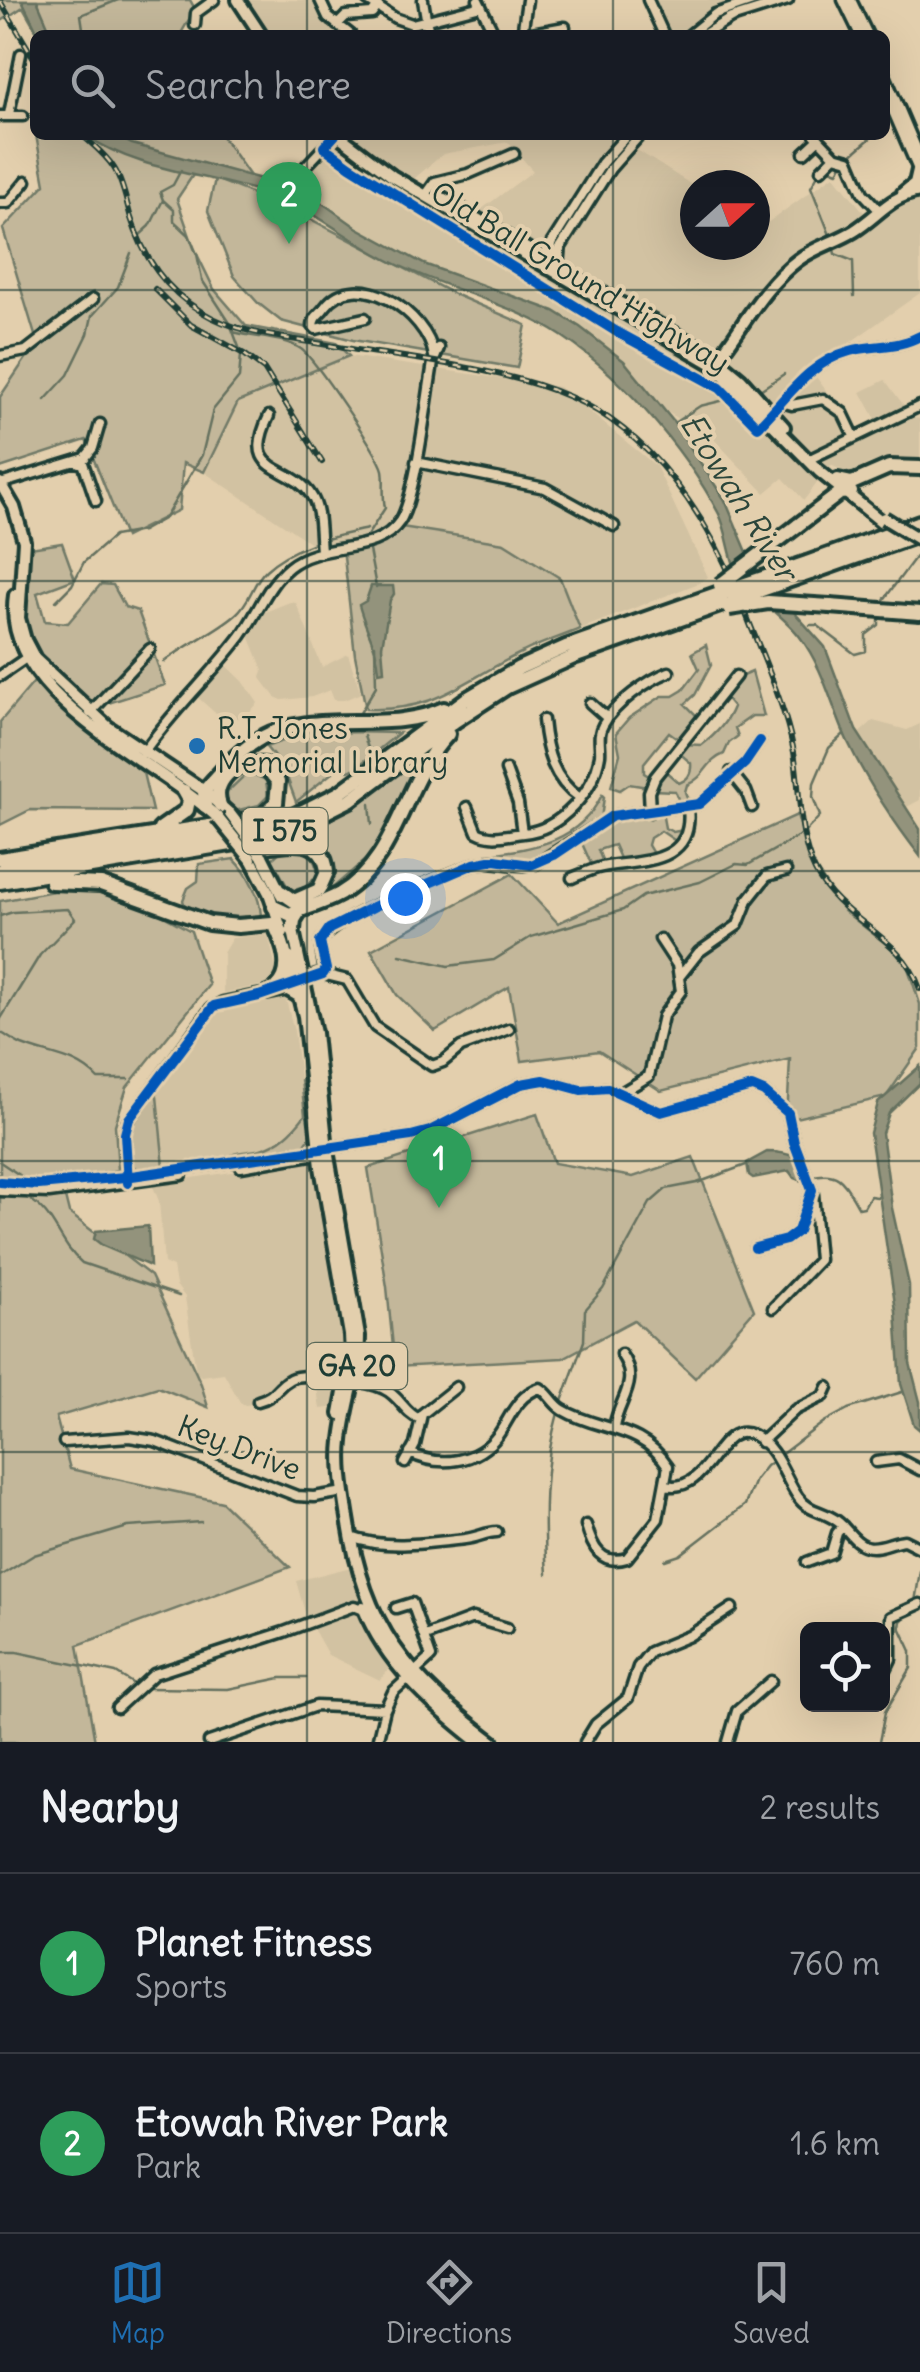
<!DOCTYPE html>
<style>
:root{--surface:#171b24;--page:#242831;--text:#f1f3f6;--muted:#9ea1a6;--line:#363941;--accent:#1f6fb2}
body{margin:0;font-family:Delius,sans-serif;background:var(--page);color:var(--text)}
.controls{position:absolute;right:30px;bottom:30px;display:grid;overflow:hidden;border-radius:15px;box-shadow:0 10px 40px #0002}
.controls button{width:90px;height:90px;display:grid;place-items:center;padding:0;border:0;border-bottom:2px solid var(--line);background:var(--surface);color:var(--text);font:50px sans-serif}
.compass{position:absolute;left:680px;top:170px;width:90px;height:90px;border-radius:50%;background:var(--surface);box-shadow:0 10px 40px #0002;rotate:69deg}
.you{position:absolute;left:405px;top:898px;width:35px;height:35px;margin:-25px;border:8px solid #fff;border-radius:50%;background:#1a73e8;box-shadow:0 0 0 15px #1a73e833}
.badge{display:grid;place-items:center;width:65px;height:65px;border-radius:50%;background:var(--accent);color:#fff;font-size:32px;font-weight:700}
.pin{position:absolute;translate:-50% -82px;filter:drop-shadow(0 2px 5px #0008)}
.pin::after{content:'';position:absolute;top:52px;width:35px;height:30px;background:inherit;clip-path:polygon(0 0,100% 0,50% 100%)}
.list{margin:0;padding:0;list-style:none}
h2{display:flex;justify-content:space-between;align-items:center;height:130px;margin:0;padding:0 40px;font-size:42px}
h2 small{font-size:32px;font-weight:400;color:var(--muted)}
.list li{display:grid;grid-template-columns:65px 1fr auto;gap:30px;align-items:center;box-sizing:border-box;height:180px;padding:0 40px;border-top:2px solid var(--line)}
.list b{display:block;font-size:38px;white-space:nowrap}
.list p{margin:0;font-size:32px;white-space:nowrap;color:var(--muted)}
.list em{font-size:32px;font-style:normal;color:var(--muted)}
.icon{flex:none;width:55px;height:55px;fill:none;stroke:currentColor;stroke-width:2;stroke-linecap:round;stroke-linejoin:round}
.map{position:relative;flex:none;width:920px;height:1742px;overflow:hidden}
.search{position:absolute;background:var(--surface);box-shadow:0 10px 40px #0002;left:30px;right:30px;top:30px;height:110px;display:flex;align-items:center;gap:25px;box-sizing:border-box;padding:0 35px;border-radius:15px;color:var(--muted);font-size:38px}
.sheet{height:490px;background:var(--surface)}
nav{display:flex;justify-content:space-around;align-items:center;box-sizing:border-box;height:140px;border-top:2px solid var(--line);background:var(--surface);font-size:28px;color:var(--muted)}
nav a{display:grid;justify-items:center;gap:5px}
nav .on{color:var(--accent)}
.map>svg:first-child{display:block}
</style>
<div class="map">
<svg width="920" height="1742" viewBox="0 0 920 1742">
<rect width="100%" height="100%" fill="#e3cfad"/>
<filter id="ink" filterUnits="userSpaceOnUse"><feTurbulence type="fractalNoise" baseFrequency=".01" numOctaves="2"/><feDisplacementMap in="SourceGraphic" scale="20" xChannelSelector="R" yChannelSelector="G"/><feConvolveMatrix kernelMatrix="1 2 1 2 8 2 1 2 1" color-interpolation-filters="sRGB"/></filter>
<g filter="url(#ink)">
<path fill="#d2c2a2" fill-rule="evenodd" d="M 234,0 L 322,0 L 335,27 L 345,35 L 257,35 Z
M 648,0 L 771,0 L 712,21 L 694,35 L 649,35 L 660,29 Z
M 334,135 L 649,135 L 637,150 L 695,187 L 695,245 L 755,245 L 755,225 L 760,228 L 834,175 L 866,215 L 903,191 L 920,188 L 920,293 L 811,370 L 857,433 L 878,423 L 861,392 L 885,380 L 913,418 L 920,419 L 920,458 L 901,457 L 870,463 L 849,474 L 831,465 L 804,500 L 783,478 L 765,493 L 692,416 L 682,422 L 512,300 L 407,261 L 287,190 ZM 508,142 L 533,171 L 463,223 L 409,183 L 443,154 Z
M 349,356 L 559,387 L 656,466 L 708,577 L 699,583 L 580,629 L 560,578 L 367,544 L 323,551 L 204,472 L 238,402 Z
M 290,602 L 296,603 L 322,667 L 348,654 L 361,693 L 344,700 L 334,700 L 330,690 L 312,697 L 282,700 L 275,697 L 261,678 L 263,670 L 248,633 L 260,614 Z
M 223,662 L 243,681 L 258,703 L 246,716 L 235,719 L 214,712 L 194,694 Z
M 873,721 L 907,730 L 920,724 L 920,800 L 903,809 L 856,736 Z
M 265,934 L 269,938 L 279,982 L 223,993 L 223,953 L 232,938 Z
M 284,992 L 294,1031 L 305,1115 L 291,1134 L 262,1149 L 238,1152 L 223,1160 L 164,1167 L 156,1086 L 215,1009 Z
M 311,1160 L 316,1164 L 342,1319 L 345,1348 L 337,1407 L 320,1409 L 315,1374 L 303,1373 L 264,1397 L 264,1403 L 245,1405 L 240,1402 L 224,1373 L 201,1376 L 196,1372 L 185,1297 L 176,1285 L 173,1267 L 164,1263 L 159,1201 L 152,1184 Z
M 355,1566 L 366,1618 L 392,1666 L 380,1680 L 328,1655 L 306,1616 L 296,1581 Z"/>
<path fill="#c3b79a" stroke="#717a67" stroke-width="2.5" d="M 0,0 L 190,0 L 195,9 L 180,35 L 39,35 L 23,7 L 0,22 Z
M 36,135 L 221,135 L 250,176 L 193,175 L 177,199 L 194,248 L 214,289 L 246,326 L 336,343 L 349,356 L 238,402 L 204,472 L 183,463 L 179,510 L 125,537 L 86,440 L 0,468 L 0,397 L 37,342 L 3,229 L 45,184 Z
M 215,179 L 291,209 L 456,295 L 526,325 L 517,368 L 353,340 L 281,321 L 258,303 L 234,276 L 208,211 Z
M 395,526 L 504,543 L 560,578 L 580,629 C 561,637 541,643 523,652 C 463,680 438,712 366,709 L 355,655 L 343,548 L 367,544 Z
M 62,543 L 75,579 L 37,593 L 45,621 L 68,623 L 101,584 L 113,585 L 125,607 L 138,611 L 165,685 L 102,705 L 88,725 L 140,760 L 152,811 L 30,810 L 0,825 L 0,722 L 39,676 L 13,600 L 24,549 Z
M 706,645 L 711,665 L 695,695 L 685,704 L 698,717 L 680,740 L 669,732 L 644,763 L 644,773 L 652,778 L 648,787 L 629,784 L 620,790 L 611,787 L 620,754 L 616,733 L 629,718 L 662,696 L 673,696 L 683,690 L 699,669 L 692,653 Z
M 752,672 L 764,716 L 752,716 L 735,728 L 738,736 L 729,743 L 724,754 C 705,762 707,776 687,785 L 685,792 L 690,805 L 681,807 L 675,791 L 653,790 L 663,769 L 679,783 C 688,780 692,773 691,763 L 677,751 L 682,744 L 702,745 C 715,735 727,723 733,707 L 723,695 L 742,676 Z
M 399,733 L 357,767 L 349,771 L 338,768 L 296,802 L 284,769 L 266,747 C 308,729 355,732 399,733 Z
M 408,768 L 412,771 L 388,831 L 373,853 L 328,892 L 333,860 L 320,840 L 308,835 Z
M 248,772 L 266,780 L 268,796 L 259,805 L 235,811 L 223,796 Z
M 602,795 L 604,797 L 601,819 C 557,850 545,870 489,857 L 488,854 C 535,849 579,841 602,795 Z
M 662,812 L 665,828 L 673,832 L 684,830 L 677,842 L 661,831 L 650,838 L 648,845 L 656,859 L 622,863 L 614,845 L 598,850 L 604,865 L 593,868 L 580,839 L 610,819 Z
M 797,815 L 811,862 L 844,911 L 905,959 L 920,1004 L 920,1048 L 886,1097 L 787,1120 L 790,1059 L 661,1091 L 599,1051 L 522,1061 L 509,987 L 435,1031 L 397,995 L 371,950 L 512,874 L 558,923 Z
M 285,847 C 304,848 316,855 318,875 L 306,887 L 290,891 L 272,859 Z
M 234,859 C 248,873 260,896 261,916 L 212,918 L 187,913 L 183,900 L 188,888 L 198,881 L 199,864 Z
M 101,882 L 191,931 L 209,985 L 127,1087 L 115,1125 L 118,1170 L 61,1181 L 69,1213 L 151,1276 L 201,1384 L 208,1407 L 158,1387 L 56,1417 L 70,1469 L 222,1502 L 290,1567 L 78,1645 L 95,1742 L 0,1742 L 0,901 Z
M 301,1079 L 307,1091 L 310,1137 L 303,1147 L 223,1160 C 234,1150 247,1153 261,1149 C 281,1143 293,1131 305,1115 Z
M 156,1086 L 164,1167 L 136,1170 C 117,1138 138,1112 156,1086 Z
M 537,1114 L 554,1163 L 633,1177 L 693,1157 L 754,1310 L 695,1378 L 634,1320 L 563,1358 L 395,1367 L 387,1287 L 368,1168 Z"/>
<path fill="#93937c" stroke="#65715f" stroke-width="2.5" d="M 22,0 L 37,0 L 52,35 L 39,35 Z
M 86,135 L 114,135 L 132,144 L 280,184 L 314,197 L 356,227 L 424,264 L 554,311 L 580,327 L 624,361 L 673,421 L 725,500 L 753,566 L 825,647 L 856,730 L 920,829 L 920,856 C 893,821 866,780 847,740 C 831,705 824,669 800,637 C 783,614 751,597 737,572 C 728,554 728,532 719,514 C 684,448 616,368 552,330 C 502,301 444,288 392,262 C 353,243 320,214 280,198 C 220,175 138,173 86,135 Z
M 371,586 L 393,586 L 394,594 L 390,600 L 382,646 L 384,671 L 379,672 C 378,647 365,629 359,605 L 366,601 Z
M 920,1066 L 920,1083 L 889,1113 L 882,1133 L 892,1208 L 909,1285 L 910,1363 L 920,1402 L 920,1430 L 914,1425 L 901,1384 L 896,1311 L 870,1133 L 878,1103 Z
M 767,1152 C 792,1152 800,1156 804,1182 L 794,1178 L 789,1171 L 753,1178 L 749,1175 L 747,1163 Z
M 148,1226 L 150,1266 L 103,1246 L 94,1239 L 96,1231 Z"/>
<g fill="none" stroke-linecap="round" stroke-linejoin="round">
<path stroke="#65715f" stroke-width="2.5" d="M 48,30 L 60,35
M 84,35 L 81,15 L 118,0
M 849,157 L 874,135
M 828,168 L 838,172 L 843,163
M 820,171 L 811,187 L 830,235
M 163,200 L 174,210 L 174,221 L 189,235 L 197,254 L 202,280 L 230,323
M 139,236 L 150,226 L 163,200 L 160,192 L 173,185 L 181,170
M 834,249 L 835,254 L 853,261 L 854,296
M 231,326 L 240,350
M 233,332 C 254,338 283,337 301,349 C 314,358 379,454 383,470 C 385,480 382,494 385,508 L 365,539
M 757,392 L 784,374
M 45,400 L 68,375 L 88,334 L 92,316 L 118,287 L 131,253
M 674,423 L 700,406 L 725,400
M 369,550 L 376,587
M 56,601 L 72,585 L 84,562 L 114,536 L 142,531 L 165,518 L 202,455 L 213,410 L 239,378 L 241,355
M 880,605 L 920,551
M 810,625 L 817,625 L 855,654 L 866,651 L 866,635 L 879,625 L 879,613
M 164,662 C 187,643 214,633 236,614 C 251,601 252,583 266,570 C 293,545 333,537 367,529
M 360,713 L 376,686 L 375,645
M 364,736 L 370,754
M 370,804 L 372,824
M 805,832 L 820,816 L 813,797 L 814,783 L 829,748 L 844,734
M 0,916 L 13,912 L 68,909 L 75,919 L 40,955 L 0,1020
M 400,955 L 448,966 L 494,960 L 531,937 L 623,910 L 643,896 L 700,882 L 736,864 L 748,865 L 802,834
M 0,1032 C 7,1036 15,1042 22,1045 C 50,1056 77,1056 98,1079 L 128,1079
M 0,1162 L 21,1176
M 811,1177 C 842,1168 846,1187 859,1208 L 864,1207 L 870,1196 L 877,1197
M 26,1197 C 56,1213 57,1242 82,1263 L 179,1296
M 561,1404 L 584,1341 L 585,1310 L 603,1289 L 650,1203 L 666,1189 L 697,1183 L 746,1165
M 665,1560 L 680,1555 L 745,1505 L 755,1480 L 766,1466 L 824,1422 L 848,1409 L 902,1392
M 547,1574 C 543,1520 543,1465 558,1413
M 0,1576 L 34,1555 L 128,1527 L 201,1522
M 915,1602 L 920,1571
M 0,1652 L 17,1652 L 116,1673 L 137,1686
M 145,1688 L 228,1689 L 281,1678 L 306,1678
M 879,1742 L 885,1712 L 911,1668 L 911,1651 L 900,1627 L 901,1621 L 912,1610"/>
<g stroke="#1f3d34" stroke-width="15">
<path id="minor" d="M 320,0 L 328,17 L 351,35
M 367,0 L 395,18 L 412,24 L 481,6
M 423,0 L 429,35
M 478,0 L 495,35
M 648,0 L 664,35
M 843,0 L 860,35
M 851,0 L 868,35
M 195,25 L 196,13 L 214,0
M 337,25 L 346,16 L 372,14 L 378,6
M 521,35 L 565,27
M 522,35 L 527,0
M 689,35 L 715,14 L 756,0
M 703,35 L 731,18 L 788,0
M 885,75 L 920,157
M 885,93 L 919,172
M 9,114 L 21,54
M 0,116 L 23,116
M 335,135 L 324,147 L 350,166 L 617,332 L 720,388 L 758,427 C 786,399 809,362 850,351 C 874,344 897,349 920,336
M 815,135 L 835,156 L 849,160 L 863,193 L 878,209
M 804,153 L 819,139
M 306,166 L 324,147
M 821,170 L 835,156
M 425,196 L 435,182 L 468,174 L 514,154
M 0,203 L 8,203 L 26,181
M 539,263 L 602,163 L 627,135
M 547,269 L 610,169 L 640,135
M 365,318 L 316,329 L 313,326 C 314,315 319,316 325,307 C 356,265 427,312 434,356
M 0,356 L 26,351 L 93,299
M 782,402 L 792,405 L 823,399 L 843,413 L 854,436
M 269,416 C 240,476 290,463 311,495 C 321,509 319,533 321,550
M 814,457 L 920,406
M 416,462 L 545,488 L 614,526
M 79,463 L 83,463 L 96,501
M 0,484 L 85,458 L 93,448 L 100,424
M 0,676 L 29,656
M 590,703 L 607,718
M 90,713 L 150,649
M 543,720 C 546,752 553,780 580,798
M 143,753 C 172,711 210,677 241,636 C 258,613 267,585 289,567 C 322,540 376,557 400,521 C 416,496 427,397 433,363 L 439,348
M 506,770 L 518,803 L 522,833
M 731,772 L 746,791 L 752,807
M 467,807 L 477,832 C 492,840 506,835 523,833 C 560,830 594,792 600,755 C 601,744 597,735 603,725 C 614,704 648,680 669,672
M 650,812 L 649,792 L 655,777 L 736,676
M 572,878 C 582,874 592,869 602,867 C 639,860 695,866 688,808
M 323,974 L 347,980 L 375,1027 L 432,1066 L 443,1062 L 461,1047 L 509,1029
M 680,976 L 699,952 L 738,925 L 748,900 L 767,876 L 786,871
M 302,980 L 325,972 L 320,942 C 332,917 444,877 474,864 C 496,858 514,869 536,864 L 612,816 L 699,804 L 745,763 L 760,741
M 621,1093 L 649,1076 L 663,1016 L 681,991 L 677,965 L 660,939
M 241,1167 L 311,1155
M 0,1182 L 39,1185 L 125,1177 L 411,1136 L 430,1131 L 521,1084 L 544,1080 L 581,1090 L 608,1088 L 661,1112 L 752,1087 L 764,1092 L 788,1113 L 794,1142 L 812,1190 L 798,1231 L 786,1240 L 755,1248
M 128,1183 L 125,1134 L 128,1121 L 211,1008 L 223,1002 L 271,992
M 0,1191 L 49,1193 L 182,1175
M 773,1308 L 819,1260 L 813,1194
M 258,1401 C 277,1396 275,1387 290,1379 C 304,1371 369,1381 384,1389 C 400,1396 404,1413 420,1419
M 614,1427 C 619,1398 641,1383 621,1354
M 64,1442 L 129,1437 L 155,1441 L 297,1496 L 314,1497 L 338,1493
M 761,1442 L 795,1410 L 824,1396 L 828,1387
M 410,1453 C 440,1468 477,1463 498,1435 C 510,1418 517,1395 540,1388 C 550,1394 553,1404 563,1410 C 600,1432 640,1424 668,1466 L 658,1519 L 627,1558 C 601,1566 592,1547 586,1525
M 876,1462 L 899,1459 L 920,1470
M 405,1463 L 415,1445 L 422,1414 L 456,1387
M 666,1485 C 710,1495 717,1419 753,1435 C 777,1446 784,1477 798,1497 C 808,1512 824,1511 837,1521 C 847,1528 854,1543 866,1546 C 878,1550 892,1541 904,1540 L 920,1548
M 351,1537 C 384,1550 430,1543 465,1539 C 477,1538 486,1532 497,1532
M 807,1562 L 831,1553 L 837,1533 L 843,1526
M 425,1636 L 473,1618 L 507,1628
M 882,1678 L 891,1659 L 891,1617 L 920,1604
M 117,1708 L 154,1674 L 284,1632 L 354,1606 L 364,1610
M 209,1742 L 316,1706 L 385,1709
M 377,1742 L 385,1709 L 393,1692 L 431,1657 L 412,1603 L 396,1608
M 585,1742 L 596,1724 L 628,1698 L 638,1667 L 650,1652 L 689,1636 L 732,1608
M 728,1742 L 737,1711 L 771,1681"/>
</g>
<g stroke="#1f3d34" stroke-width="18">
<path id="major" d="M 238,0 L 261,35
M 338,135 L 392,176 L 714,365 L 819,471 L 882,522
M 903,193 L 915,183 L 918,170
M 439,196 L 532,252
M 559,250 L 558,262 L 563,271
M 567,273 L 711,354 L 741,379 L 784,427
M 714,364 C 741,330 763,286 798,260 C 815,247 836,242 854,231 C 878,216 890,196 920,191
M 0,483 L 14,507 L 24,541 L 19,618 L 25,640 L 35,659 L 108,727 L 204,791 L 230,814
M 15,595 C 0,697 156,760 217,817
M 262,856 L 282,896
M 251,859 L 269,893 L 282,931
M 292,926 L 315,1033 L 327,1150 L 359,1336 C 359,1372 345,1406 342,1441 C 339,1467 344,1493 348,1518 C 365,1628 406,1676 493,1742
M 289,957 L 304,1016 L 321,1167 L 350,1335 L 351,1355 L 340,1414
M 267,993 L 286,989 L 298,996
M 363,1607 C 386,1664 432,1705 479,1742"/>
</g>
<g stroke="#1f3d34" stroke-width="20">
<path id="highway" d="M 838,480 L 852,483 L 889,467 L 920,468
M 797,526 L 840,493 L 851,492
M 807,563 L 920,522
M 810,573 L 920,534
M 830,606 L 920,613
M 205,806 L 204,791 C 221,772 238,751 261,738 C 317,708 386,735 444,709
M 160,829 L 187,810 L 189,800 L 184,791
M 248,849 C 277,845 323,829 327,872 L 319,890 L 294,901 L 281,892
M 0,859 L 260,818 L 276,803 L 278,782 L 264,765 L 241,764 C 226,773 213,787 220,805
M 0,871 L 224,834 L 293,816 L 339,793 L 465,700 L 519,668 L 566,647 L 728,590
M 0,882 L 243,842 L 300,825 L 350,800 L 455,721 L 507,687 L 576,656 L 731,601
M 51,882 L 101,884 L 209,923 L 238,926 L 272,923 L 282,932
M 274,907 L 289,914 C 306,908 324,903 340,894 C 399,859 402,782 448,734
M 275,926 C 284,945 294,971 277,987
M 293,930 L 294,920 L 300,910"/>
</g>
<use href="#minor" stroke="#e3cfad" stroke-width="8"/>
<use href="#major" stroke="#e3cfad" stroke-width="10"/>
<use href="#highway" stroke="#e3cfad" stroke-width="12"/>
<g stroke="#1f3d34" stroke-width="6">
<path id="rail" d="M 0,1 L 35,60
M 82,135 C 93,145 106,155 114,168 C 123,182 126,201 131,218 C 144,258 165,290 202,312 C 239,335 291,338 333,346 C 408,359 501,367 570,397 C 650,431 706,515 738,593 C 757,645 783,697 794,752 C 801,791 797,834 815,871 C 840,921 902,934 920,989
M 155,289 L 191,325 L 244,354 L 264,369 L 322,462"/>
</g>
<use href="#rail" stroke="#e3cfad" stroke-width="2.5" stroke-dasharray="8" stroke-linecap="butt"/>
<g stroke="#1f3d34" stroke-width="18" stroke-linecap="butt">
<path id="major-bridge" d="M 884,518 L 920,540
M 230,814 L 262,856
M 217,817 L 251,859"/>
</g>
<g stroke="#1f3d34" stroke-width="20" stroke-linecap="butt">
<path id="highway-bridge" d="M 720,585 L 797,526
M 728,590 L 807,563
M 733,600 L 810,573
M 729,608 L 768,602 L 830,606"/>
</g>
<use href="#major-bridge" stroke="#e3cfad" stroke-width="10"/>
<use href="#highway-bridge" stroke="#e3cfad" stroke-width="12"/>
<g stroke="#e3cfad" stroke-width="16">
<path id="cycleway" d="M 335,135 L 324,147 L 350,166 L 617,332 L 720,388 L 758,427 C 786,399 809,362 850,351 C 874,344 897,349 920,336
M 0,1182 L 39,1185 L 125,1177 L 411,1136 L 430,1131 L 521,1084 L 544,1080 L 581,1090 L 608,1088 L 661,1112 L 752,1087 L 764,1092 L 788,1113 L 794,1142 L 812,1190 L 798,1231 L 786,1240 L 755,1248
M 128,1183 L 125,1134 L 129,1119 L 214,1006 L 259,996 L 323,974 L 326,969 L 320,942 L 329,929 L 373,907 L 474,864 L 495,860 L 531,865 L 554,855 L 612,816 L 699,804 L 745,763 L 760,741"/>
</g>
<use href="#cycleway" stroke="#0057b8" stroke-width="10"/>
</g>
</g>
<path fill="none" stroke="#1f3d34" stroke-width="2.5" stroke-opacity="0.55" d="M 307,0 L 307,35M 613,0 L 613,35M 307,135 L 307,1742M 613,135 L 613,1742M 0,290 L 920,290M 0,581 L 920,581M 0,871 L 920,871M 0,1161 L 920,1161M 0,1452 L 920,1452"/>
<circle fill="#1f6fb2" stroke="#e3cfad" stroke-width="4" cx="197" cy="746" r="10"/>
<g text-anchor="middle" stroke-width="8" stroke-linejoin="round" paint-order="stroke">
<g fill="#e3cfad" stroke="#5a6958" stroke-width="2.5">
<rect x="242.5" y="808" width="85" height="46" rx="8"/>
<rect x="307" y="1343" width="100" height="46" rx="8"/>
</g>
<g font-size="28" font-weight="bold" fill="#1f3d34">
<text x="285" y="841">I 575</text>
<text x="357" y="1376">GA 20</text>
</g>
<g font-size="30" fill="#1f3d34" stroke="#e3cfad">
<text transform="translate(580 278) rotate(31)" y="10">Old Ball Ground Highway</text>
<text transform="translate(239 1448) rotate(21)" y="10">Key Drive</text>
</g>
<g font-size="30" fill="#1f3d34" stroke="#e3cfad" text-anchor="start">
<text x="217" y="739">R.T. Jones<tspan x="217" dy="34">Memorial Library</tspan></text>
</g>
<g font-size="32" font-style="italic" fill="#2b463b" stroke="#e3cfad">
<text transform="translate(739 497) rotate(58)" y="11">Etowah River</text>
</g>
</g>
</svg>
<div class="controls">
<button><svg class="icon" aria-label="locate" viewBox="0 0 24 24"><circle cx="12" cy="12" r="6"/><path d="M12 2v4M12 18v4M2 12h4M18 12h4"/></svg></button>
</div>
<svg class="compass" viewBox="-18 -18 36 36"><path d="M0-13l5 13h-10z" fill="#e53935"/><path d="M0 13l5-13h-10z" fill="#9ea1a6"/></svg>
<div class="you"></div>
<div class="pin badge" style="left:439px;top:1208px;background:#2e9e5b">1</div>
<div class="pin badge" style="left:289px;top:244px;background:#2e9e5b">2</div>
<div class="search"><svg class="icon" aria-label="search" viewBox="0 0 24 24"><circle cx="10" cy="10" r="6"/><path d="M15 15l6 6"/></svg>Search here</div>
</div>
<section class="sheet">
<h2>Nearby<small>2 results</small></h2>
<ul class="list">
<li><span class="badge" style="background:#2e9e5b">1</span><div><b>Planet Fitness</b><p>Sports</p></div><em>760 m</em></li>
<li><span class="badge" style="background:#2e9e5b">2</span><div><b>Etowah River Park</b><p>Park</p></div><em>1.6 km</em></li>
</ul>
</section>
<nav>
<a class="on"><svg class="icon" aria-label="map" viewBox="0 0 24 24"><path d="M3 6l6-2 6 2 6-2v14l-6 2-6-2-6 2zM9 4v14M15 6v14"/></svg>Map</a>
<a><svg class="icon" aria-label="directions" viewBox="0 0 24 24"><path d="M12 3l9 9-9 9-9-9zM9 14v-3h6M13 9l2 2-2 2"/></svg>Directions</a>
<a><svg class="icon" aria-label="saved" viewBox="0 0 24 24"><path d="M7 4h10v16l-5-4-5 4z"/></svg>Saved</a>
</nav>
